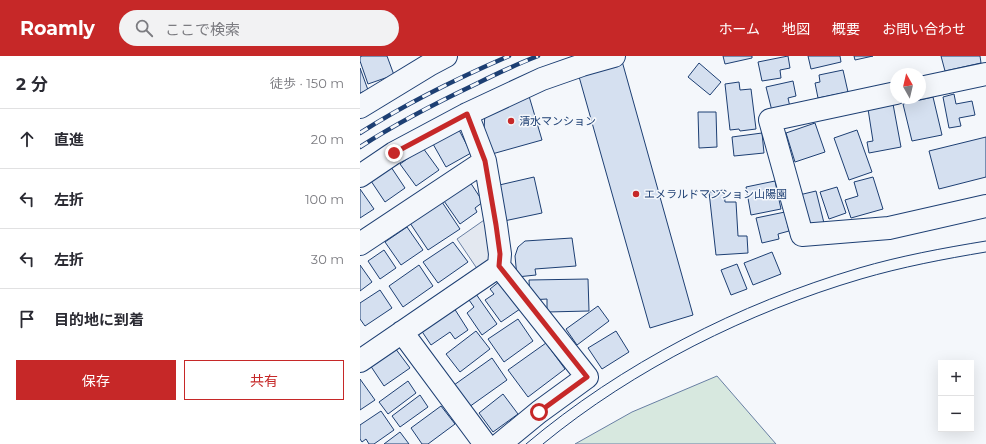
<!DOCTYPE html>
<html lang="ja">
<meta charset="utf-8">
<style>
:root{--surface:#fff;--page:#f2f2f3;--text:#2b2b33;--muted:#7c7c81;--line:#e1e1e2;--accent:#c62828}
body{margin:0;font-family:Montserrat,"Noto Sans JP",sans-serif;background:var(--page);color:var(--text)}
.controls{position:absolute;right:12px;bottom:12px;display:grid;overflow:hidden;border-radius:0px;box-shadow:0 4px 16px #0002}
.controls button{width:36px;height:36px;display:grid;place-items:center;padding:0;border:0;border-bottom:1px solid var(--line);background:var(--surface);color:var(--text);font:20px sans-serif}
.compass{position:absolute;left:530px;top:12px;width:36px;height:36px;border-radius:50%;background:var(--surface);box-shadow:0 4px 16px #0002;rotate:352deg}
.stop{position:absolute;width:12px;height:12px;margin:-9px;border:3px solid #c62828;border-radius:50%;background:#fff}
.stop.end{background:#c62828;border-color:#fff;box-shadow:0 1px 4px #0008}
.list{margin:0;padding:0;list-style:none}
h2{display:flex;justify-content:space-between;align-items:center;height:52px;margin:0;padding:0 16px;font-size:17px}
h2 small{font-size:13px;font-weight:400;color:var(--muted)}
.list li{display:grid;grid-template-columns:26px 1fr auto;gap:12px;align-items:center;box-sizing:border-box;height:60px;padding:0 16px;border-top:1px solid var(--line)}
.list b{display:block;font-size:15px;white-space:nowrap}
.list em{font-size:13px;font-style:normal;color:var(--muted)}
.actions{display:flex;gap:8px;padding:12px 16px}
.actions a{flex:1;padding:9px 0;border:1px solid var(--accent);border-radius:0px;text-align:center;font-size:14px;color:var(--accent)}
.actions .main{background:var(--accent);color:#fff}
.icon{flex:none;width:22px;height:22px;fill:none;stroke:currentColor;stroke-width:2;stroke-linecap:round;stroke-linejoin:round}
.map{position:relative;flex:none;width:626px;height:388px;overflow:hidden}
header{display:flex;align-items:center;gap:24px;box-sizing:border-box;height:56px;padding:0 20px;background:var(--accent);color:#fff}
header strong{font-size:19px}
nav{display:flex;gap:22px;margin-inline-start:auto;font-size:14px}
.search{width:280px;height:36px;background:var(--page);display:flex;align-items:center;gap:10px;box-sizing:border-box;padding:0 14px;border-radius:22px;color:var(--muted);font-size:15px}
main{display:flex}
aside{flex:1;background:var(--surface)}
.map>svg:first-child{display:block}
</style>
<header>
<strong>Roamly</strong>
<div class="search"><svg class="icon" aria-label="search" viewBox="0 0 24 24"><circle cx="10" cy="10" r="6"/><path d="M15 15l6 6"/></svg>ここで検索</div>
<nav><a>ホーム</a><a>地図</a><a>概要</a><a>お問い合わせ</a></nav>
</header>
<main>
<aside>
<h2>2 分<small>徒歩 · 150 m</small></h2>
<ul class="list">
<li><svg class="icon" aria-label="ahead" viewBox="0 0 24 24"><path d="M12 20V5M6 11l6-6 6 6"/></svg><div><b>直進</b></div><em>20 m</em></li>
<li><svg class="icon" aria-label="left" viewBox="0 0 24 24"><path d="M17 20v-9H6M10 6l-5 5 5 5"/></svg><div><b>左折</b></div><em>100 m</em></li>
<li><svg class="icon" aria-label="left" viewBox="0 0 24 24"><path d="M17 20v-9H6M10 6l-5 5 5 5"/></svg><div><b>左折</b></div><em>30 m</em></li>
<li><svg class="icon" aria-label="arrive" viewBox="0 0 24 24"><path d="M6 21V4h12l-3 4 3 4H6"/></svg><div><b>目的地に到着</b></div></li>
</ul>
<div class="actions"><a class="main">保存</a><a>共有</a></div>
</aside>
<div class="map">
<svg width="626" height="388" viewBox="0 0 626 388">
<rect width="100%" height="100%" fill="#f4f7fb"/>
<path fill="#d7e8df" stroke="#687fa3" d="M 357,320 L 416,388 L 215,388 L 272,356 Z"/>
<path fill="#e3e8f0" stroke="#687fa3" d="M 127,162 L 135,198 L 120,217 L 97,183 Z"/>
<path fill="#d5e0f0" stroke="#1d3f73" d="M 2,0 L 27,0 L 34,19 L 8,28 L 0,5 L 0,1 Z
M 363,0 L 392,0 L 392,2 L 365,8 Z
M 428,0 L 430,12 L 420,14 L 421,22 L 402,25 L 398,6 Z
M 448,0 L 480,0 L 481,6 L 451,13 Z
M 494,0 L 513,0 L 495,4 Z
M 581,0 L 620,0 L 621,7 L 585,15 Z
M 262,5 L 333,259 L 290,272 L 218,17 Z
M 339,7 L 361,26 L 350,39 L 328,21 Z
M 0,12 L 8,34 L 0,37 Z
M 483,14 L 488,36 L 458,42 L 455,27 L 460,26 L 459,19 Z
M 433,25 L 436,40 L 428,42 L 430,51 L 412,55 L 406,31 Z
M 379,26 L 380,34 L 391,33 L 396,73 L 380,75 L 379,73 L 370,74 L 365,28 Z
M 594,38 L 596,48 L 612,45 L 615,59 L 599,62 L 601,70 L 589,72 L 583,41 Z
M 169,40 L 182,84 L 132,98 L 124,73 L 125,57 Z
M 573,41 L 582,79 L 552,85 L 543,48 Z
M 533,48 L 541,91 L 509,97 L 507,86 L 513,85 L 508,53 Z
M 338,56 L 356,56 L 357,91 L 339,92 Z
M 455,67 L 465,96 L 435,106 L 426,77 Z
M 99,74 L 111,97 L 86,111 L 73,88 Z
M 497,74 L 512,116 L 489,124 L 474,82 Z
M 402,77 L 404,97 L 374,100 L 372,81 Z
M 626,81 L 626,121 L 579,133 L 569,95 Z
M 63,92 L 79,114 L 56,130 L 40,108 Z
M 31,111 L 45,132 L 25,146 L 11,125 Z
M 174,121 L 182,157 L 144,165 L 135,130 Z
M 513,121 L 523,153 L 491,162 L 485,144 L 498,140 L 494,126 Z
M 415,125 L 421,153 L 391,159 L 386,131 Z
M 110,126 L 123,146 L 115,152 L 117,156 L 100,168 L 84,145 Z
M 477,131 L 486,157 L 469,163 L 460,136 Z
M 0,133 L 14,153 L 0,162 Z
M 364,134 L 365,146 L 376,146 L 378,180 L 387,180 L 388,197 L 356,199 L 349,136 Z
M 456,135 L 464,167 L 448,171 L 439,139 Z
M 82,146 L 100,173 L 68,194 L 50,167 Z
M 425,156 L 429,175 L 418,178 L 419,183 L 402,187 L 396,162 Z
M 47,171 L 63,194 L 41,209 L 25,186 Z
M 212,182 L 216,210 L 175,213 L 176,219 L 157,221 L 155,200 L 158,191 L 165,185 Z
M 93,186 L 108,206 L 78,227 L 63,206 Z
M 24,194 L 36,212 L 20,223 L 8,205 Z
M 412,196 L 421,218 L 393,229 L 384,207 Z
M 377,208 L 387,233 L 371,239 L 361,214 Z
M 0,209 L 12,226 L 0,235 Z
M 59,209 L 73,230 L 43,251 L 29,230 Z
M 228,223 L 229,255 L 187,256 L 187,243 L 170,244 L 169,224 Z
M 140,225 L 160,253 L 141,266 L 125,244 L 134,238 L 130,233 Z
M 20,234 L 32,252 L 5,270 L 0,263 L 0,247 Z
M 116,238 L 137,268 L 122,279 L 107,257 L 114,251 L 109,244 Z
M 238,250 L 249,265 L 217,289 L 206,273 Z
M 94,252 L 108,274 L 95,283 L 90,276 L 71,289 L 61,274 Z
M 158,263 L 173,285 L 144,306 L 128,283 Z
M 116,275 L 130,293 L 100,316 L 86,298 Z
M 256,275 L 269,296 L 242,313 L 228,292 Z
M 186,287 L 205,313 L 168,341 L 148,314 Z
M 35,292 L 50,312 L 24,330 L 10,309 Z
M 132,302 L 147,324 L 109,351 L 94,329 Z
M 0,323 L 15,344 L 0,354 Z
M 48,325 L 56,337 L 28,358 L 19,346 Z
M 143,338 L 158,358 L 133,376 L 119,357 Z
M 60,339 L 68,351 L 40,371 L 32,360 Z
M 81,350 L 95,368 L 68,388 L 62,388 L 51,372 Z
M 21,355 L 34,374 L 14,388 L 9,388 L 6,383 L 2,386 L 0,383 L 0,369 Z
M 40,376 L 49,388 L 24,388 Z"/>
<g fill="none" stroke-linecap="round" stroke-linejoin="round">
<g stroke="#1d3f73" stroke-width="24">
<path id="minor" d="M 560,32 L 626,18
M 536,37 L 410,64 L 442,179 L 529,172 L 626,150
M 0,51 L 69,9 L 86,0
M 107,58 L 125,105 L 136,169 L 140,198 L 139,210 L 227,321 L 179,356 L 140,388
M 0,120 L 34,97 L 107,58 L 182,23 L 222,9 L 254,0
M 0,188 L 125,105
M 42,276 L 125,388
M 0,305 L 139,210"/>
</g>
<use href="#minor" stroke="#f4f7fb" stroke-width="22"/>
<path stroke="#1d3f73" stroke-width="1" d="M 166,388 C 262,307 378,248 499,212 C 540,200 583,192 626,185
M 183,388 C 274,313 389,256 501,223 C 542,211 584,203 626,196"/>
<g stroke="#1d3f73" stroke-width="4.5">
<path id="rail" d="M 0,77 C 47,47 98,22 149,0
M 0,91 C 37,67 76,47 116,28 C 136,18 157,8 178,0"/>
</g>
<use href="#rail" stroke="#f4f7fb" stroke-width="3" stroke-dasharray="9" stroke-linecap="butt"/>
</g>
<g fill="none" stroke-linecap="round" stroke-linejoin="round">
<path stroke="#c62828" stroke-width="5" d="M 34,97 L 107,58 L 125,105 L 136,169 L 140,198 L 139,210 L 227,321 L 179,356"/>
</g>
<g fill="#c62828" stroke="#f4f7fb" stroke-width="1.5">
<circle cx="151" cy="65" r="4"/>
<circle cx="276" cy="138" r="4"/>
</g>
<g text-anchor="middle" stroke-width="3" stroke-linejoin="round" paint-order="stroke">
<g font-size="11" fill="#1d3f73" stroke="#f4f7fb" text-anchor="start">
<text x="159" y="69">清水マンション</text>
<text x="284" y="142">エメラルドマンション山陽園</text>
</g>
</g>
</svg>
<div class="controls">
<button>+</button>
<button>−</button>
</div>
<svg class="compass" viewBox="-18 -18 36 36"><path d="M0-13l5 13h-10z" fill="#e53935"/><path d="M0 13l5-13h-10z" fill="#7c7c81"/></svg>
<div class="stop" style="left:179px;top:356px"></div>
<div class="stop end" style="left:34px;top:97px"></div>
</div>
</main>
